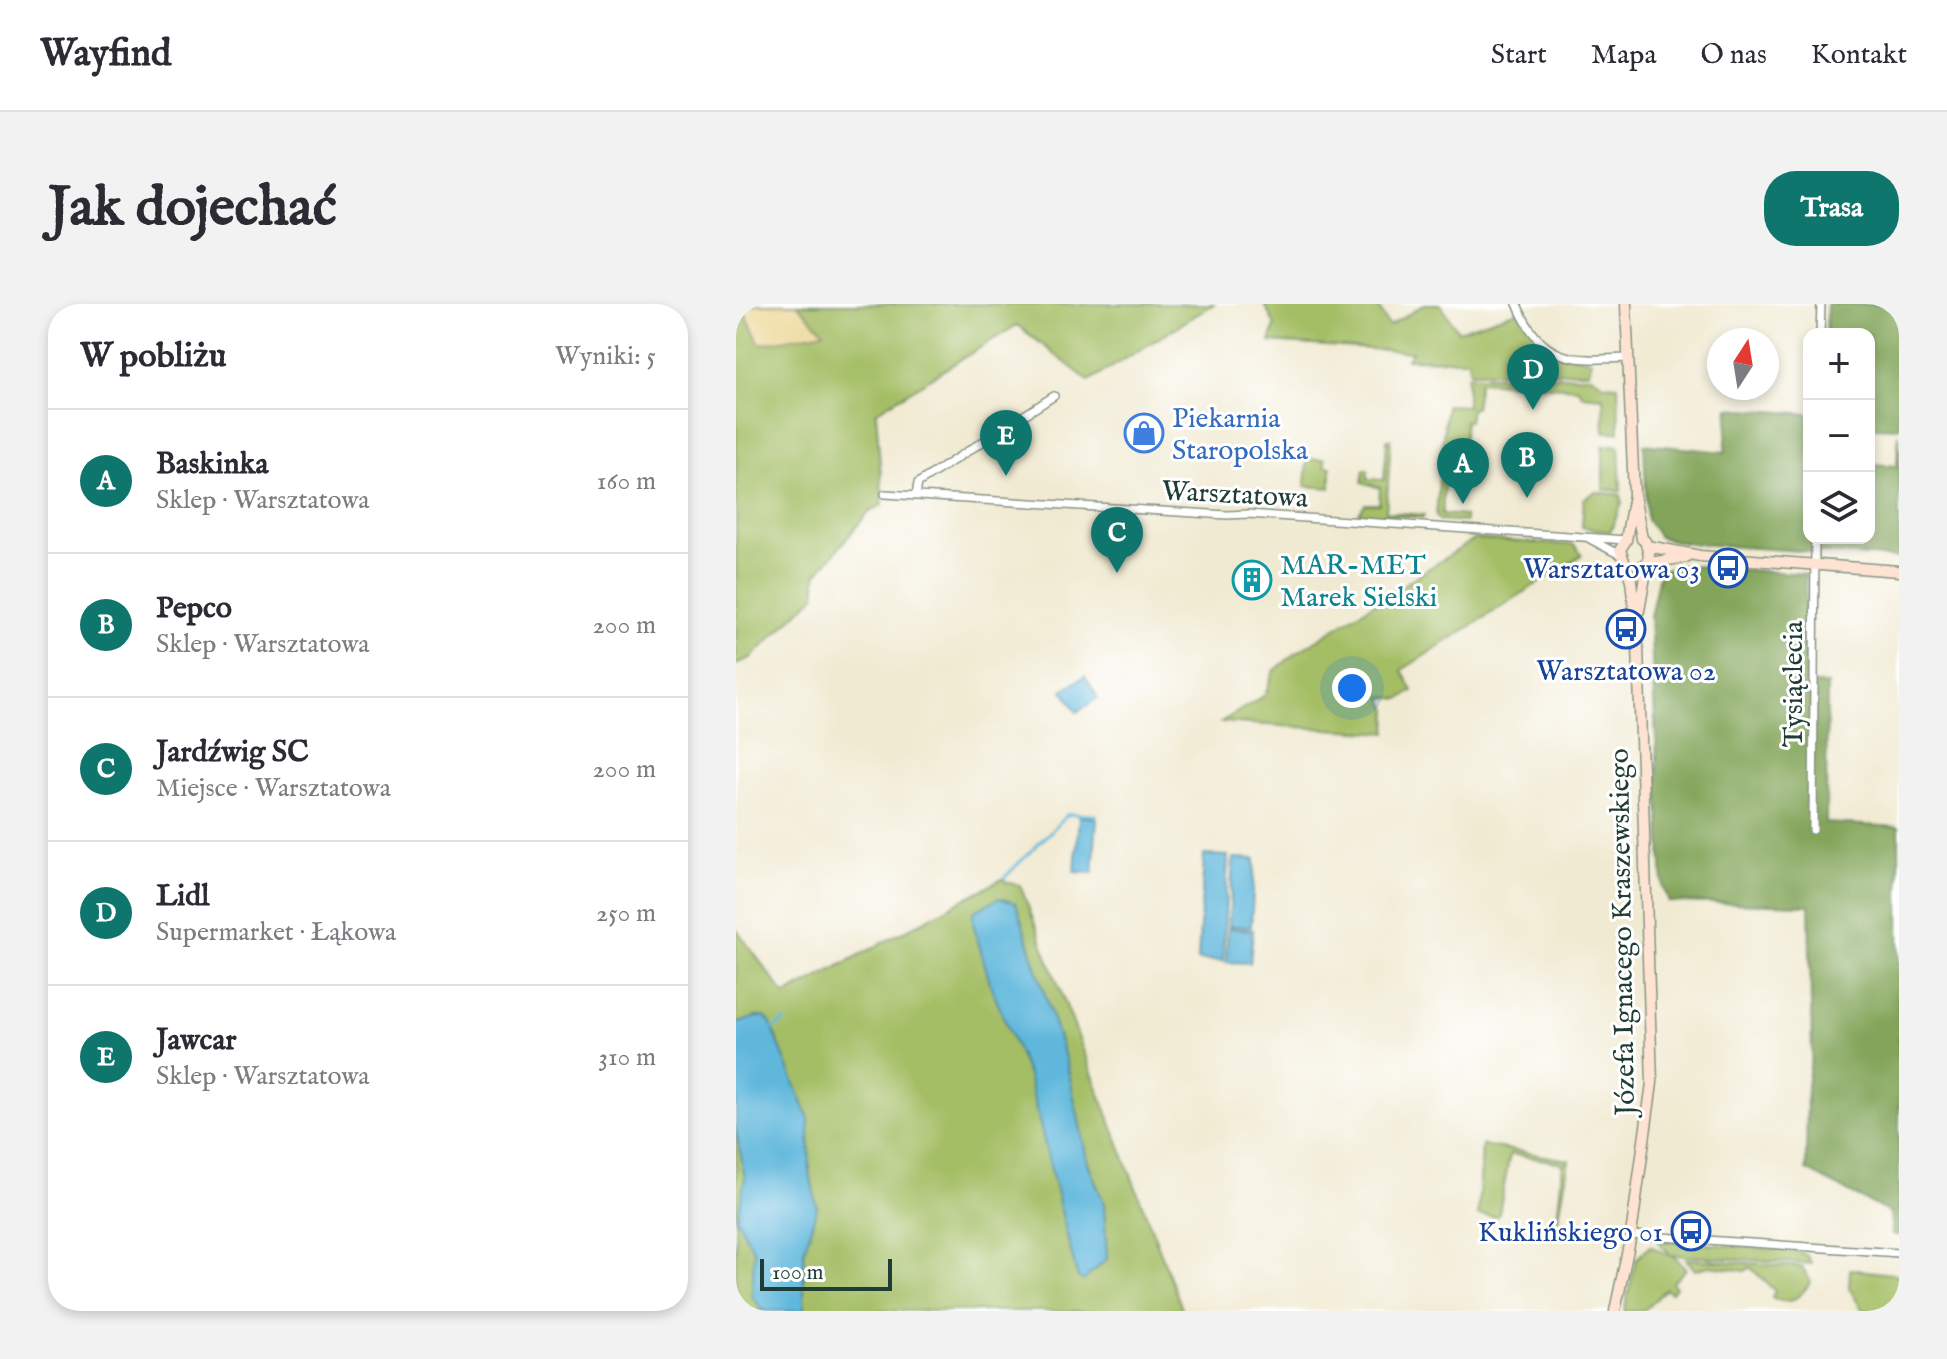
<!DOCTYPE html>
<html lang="pl">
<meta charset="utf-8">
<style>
:root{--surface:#fff;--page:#f2f2f3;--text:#2b2b33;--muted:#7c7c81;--line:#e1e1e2;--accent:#0f766e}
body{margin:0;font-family:"IM FELL English",serif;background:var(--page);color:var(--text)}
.controls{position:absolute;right:24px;top:24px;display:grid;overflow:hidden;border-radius:16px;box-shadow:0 4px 12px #0003}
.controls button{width:72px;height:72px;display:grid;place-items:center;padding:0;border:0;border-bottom:2px solid var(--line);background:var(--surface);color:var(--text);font:40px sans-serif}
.compass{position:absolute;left:971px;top:24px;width:72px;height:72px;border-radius:50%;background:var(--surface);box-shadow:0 4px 12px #0003;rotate:12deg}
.scale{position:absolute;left:24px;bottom:20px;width:132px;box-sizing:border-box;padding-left:8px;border:4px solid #1f3d34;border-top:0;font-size:22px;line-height:28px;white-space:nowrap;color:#1f3d34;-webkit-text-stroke:6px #fff;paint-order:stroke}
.you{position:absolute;left:616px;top:384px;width:28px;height:28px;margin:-20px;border:6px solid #fff;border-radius:50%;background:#1a73e8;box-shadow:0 0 0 12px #1a73e833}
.badge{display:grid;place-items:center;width:52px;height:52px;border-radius:50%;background:var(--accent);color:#fff;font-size:26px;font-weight:700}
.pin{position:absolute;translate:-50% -66px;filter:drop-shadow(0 2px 4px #0008)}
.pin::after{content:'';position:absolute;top:42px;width:28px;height:24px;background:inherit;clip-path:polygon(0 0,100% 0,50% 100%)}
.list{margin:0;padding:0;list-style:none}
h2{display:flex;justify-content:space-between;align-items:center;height:104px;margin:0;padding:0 32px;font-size:34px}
h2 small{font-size:26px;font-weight:400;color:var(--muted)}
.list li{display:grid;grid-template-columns:52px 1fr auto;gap:24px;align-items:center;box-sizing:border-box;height:144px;padding:0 32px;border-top:2px solid var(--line)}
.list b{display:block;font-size:30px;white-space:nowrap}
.list p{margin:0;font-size:26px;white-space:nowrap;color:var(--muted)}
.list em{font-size:26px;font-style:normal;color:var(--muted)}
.icon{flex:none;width:44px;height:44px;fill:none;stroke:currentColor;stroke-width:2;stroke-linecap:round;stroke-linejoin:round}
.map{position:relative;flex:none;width:1163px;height:1007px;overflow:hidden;border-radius:32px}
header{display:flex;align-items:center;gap:48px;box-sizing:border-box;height:112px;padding:0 40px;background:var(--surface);border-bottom:2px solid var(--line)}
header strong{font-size:38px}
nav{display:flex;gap:44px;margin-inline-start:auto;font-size:28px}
.intro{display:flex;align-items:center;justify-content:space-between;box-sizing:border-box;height:192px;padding:0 48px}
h1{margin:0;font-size:56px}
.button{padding:20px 36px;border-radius:32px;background:var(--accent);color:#fff;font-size:28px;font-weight:700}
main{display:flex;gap:48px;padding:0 48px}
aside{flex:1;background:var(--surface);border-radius:32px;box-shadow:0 4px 12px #0003}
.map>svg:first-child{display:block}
</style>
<header>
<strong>Wayfind</strong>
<nav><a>Start</a><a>Mapa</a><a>O nas</a><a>Kontakt</a></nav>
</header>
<div class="intro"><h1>Jak dojechać</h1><a class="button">Trasa</a></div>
<main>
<aside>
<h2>W pobliżu<small>Wyniki: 5</small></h2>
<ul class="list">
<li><span class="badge">A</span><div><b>Baskinka</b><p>Sklep · Warsztatowa</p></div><em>160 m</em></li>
<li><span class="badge">B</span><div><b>Pepco</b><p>Sklep · Warsztatowa</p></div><em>200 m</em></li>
<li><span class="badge">C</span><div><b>Jardźwig SC</b><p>Miejsce · Warsztatowa</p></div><em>200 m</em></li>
<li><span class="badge">D</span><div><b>Lidl</b><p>Supermarket · Łąkowa</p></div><em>250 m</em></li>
<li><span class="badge">E</span><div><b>Jawcar</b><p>Sklep · Warsztatowa</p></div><em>310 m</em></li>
</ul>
</aside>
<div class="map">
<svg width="1163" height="1007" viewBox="0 0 1163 1007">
<rect width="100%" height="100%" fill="#fff"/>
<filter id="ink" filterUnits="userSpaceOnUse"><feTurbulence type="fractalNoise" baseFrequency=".0125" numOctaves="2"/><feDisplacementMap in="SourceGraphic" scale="16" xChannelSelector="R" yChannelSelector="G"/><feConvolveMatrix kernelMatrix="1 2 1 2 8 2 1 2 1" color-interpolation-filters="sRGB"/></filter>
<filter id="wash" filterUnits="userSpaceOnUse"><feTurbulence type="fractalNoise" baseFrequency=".006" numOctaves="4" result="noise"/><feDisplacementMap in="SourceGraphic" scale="32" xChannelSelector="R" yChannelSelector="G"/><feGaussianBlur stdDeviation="1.8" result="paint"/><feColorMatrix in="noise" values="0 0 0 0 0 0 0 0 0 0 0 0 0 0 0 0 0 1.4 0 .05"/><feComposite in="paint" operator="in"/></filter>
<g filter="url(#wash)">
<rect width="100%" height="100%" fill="#f1ead2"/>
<path fill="#a4be65" stroke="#627e4c" stroke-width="2" d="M 0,0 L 5,0 L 24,40 L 87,27 L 61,0 L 478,0 L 353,77 L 281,21 L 140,108 L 147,200 L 131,210 L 80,271 L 80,291 L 16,353 L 0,361 Z
M 528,0 L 640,0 L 653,22 L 689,0 L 704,0 L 722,27 L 784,6 L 815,48 L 855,56 L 853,68 L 734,68 L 732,56 L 671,55 L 676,48 L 534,38 L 539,21 Z
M 731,72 L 855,72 L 868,80 L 882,81 L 883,128 L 868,128 L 867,93 L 846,91 L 842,84 L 743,77 L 739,104 L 735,104 L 733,117 L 729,117 L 726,162 L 735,164 L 735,168 L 709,167 L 706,210 L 729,212 L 729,218 L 703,216 L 700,212 L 710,101 L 731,102 Z
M 651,135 L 655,135 L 650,208 L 688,211 L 687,214 L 623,209 L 629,200 L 643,200 L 644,184 L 626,178 L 628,165 L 632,165 L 632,175 L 648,176 Z
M 883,141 L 885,187 L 867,185 L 867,142 Z
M 571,155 L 589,155 L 589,162 L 595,163 L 595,184 L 569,182 Z
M 859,188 L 885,191 L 886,199 L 874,228 L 846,223 L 848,195 Z
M 739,235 L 838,241 L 846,251 L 666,366 L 677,387 L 664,395 L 646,393 L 652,406 L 651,429 L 485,418 L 529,391 L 538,367 L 557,351 Z
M 268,574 L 269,578 L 284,581 L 447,1007 L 0,1007 L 0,625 L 49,691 Z
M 746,841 L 833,856 L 819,934 L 827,859 L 774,850 L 763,909 L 760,913 L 742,911 Z
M 920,936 L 1062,947 L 1071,952 L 1076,960 L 935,951 Z
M 914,942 L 940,954 L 950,965 L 936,979 L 940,983 L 935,989 L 930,985 L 907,1007 L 888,1007 L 900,955 Z
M 950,955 L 1066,963 L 1075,978 C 1065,992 1053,1004 1036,993 L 1039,987 L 1014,963 L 1009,967 L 973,962 L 959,966 Z
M 1114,965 L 1163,971 L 1163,1007 L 1127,1007 L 1113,984 Z"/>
<path fill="#83a55a" stroke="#517147" stroke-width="2" d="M 1091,0 L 1163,0 L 1163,124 L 1133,123 L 1133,30 L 1090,30 Z
M 993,104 L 1073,110 L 1073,234 L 1133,234 L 1133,146 L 1137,146 L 1136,160 L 1161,162 L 1163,128 L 1163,254 L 948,239 L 923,233 L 911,216 L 908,140 L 989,148 Z
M 945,261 L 1069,270 L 1071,379 L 1091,381 L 1090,519 L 1163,523 L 1163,931 L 1156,931 L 1154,909 L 1070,866 L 1071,781 L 1076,750 L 1073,601 L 933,598 L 927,582 L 914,312 L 924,266 Z"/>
<path fill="#eeda9e" stroke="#868c69" stroke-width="2" d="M 5,0 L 61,0 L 88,28 L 24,40 Z"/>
<path fill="#5fb7dc" stroke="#3f7a88" stroke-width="2" d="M 349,372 L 362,394 L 341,408 L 327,386 Z
M 343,512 L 361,514 L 357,569 L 339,568 Z
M 468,551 L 492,552 L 487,657 L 462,656 Z
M 497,554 L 519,555 L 515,623 L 493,622 Z
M 263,594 L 280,599 L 331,760 L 352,859 L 368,899 L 371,955 L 347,977 L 341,972 L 292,772 L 255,683 L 237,619 L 237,608 Z
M 492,624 L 517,626 L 514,659 L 490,658 Z
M 20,713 L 29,713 L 34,718 L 73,815 L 74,869 L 81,903 L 68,947 L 68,1007 L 27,1007 L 16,992 L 18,947 L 1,915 L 9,874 L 0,825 L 0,720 Z"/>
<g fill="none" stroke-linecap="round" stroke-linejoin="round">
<path stroke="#5fb7dc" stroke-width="3" d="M 268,574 L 332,510 L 360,511
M 35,726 L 49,717"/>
</g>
</g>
<g filter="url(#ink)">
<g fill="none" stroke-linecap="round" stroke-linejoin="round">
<g stroke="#889483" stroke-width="10">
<path id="street" d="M 781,0 C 806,59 835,57 892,54
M 1084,30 L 1085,0
M 149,190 L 491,211 L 512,210 L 890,236
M 180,192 L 182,179 L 318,92
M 852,234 L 884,251
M 1077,526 L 1079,234
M 895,931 L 1163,949"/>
</g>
<g stroke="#889483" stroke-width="13">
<path id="secondary" d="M 890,0 L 898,191 L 906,235
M 912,242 L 964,252 L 1163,267
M 908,260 L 950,253
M 903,307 L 913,250 L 909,237
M 879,1007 L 895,931 L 916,779 L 902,341 L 895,276 L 884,246 L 890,236 L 898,191"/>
</g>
<use href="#street" stroke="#fff" stroke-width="7"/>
<use href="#secondary" stroke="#fee3d2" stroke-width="10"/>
</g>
</g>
<defs>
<g id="shop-ring" transform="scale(2)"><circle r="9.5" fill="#fff" stroke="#3f7fe0" stroke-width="1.5"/><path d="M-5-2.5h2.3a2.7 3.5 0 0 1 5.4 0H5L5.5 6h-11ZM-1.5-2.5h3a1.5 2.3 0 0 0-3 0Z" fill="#3f7fe0"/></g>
<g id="bus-ring" transform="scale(2)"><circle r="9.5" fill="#fff" stroke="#1a4fb4" stroke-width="1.5"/><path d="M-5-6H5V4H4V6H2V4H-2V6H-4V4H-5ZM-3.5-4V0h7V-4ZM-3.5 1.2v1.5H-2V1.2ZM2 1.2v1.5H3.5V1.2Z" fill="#1a4fb4"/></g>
<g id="building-ring" transform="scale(2)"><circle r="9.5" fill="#fff" stroke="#0f9aa8" stroke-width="1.5"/><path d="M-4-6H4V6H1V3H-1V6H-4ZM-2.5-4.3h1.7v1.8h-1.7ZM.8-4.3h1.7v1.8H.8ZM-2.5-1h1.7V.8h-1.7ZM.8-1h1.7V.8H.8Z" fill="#0f9aa8"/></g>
</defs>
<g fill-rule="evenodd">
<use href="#shop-ring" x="408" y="129"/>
<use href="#bus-ring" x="992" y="264"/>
<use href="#building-ring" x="516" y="276"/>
<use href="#bus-ring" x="890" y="325"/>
<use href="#bus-ring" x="955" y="927"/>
</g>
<g text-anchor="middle" stroke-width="6" stroke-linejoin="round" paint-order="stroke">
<g font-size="28" fill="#366cbe" stroke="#fff" text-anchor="start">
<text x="436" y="123">Piekarnia<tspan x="436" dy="32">Staropolska</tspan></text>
</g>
<g font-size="28" fill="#1f3d34" stroke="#fff">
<text transform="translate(499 189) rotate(3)" y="10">Warsztatowa</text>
<text transform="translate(1056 380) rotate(-90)" y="10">Tysiąclecia</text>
<text transform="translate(885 628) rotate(-91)" y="10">Józefa Ignacego Kraszewskiego</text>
</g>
<g font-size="28" fill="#0d838f" stroke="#fff" text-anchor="start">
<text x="544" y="270">MAR-MET<tspan x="544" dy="32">Marek Sielski</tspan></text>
</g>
<g font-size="28" fill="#164399" stroke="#fff" text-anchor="end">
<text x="964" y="274">Warsztatowa 03</text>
<text x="890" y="376" text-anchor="middle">Warsztatowa 02</text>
<text x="927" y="937">Kuklińskiego 01</text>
</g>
</g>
</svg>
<div class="controls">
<button>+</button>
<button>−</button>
<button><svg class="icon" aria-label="layers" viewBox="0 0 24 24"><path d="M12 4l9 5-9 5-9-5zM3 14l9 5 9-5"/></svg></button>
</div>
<svg class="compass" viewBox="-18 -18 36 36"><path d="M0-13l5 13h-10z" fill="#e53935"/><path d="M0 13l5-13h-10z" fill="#7c7c81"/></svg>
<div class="scale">100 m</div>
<div class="you"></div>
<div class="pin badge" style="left:727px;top:200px">A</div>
<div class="pin badge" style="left:791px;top:194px">B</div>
<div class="pin badge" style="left:381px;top:269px">C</div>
<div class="pin badge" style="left:797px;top:106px">D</div>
<div class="pin badge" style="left:270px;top:172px">E</div>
</div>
</main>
